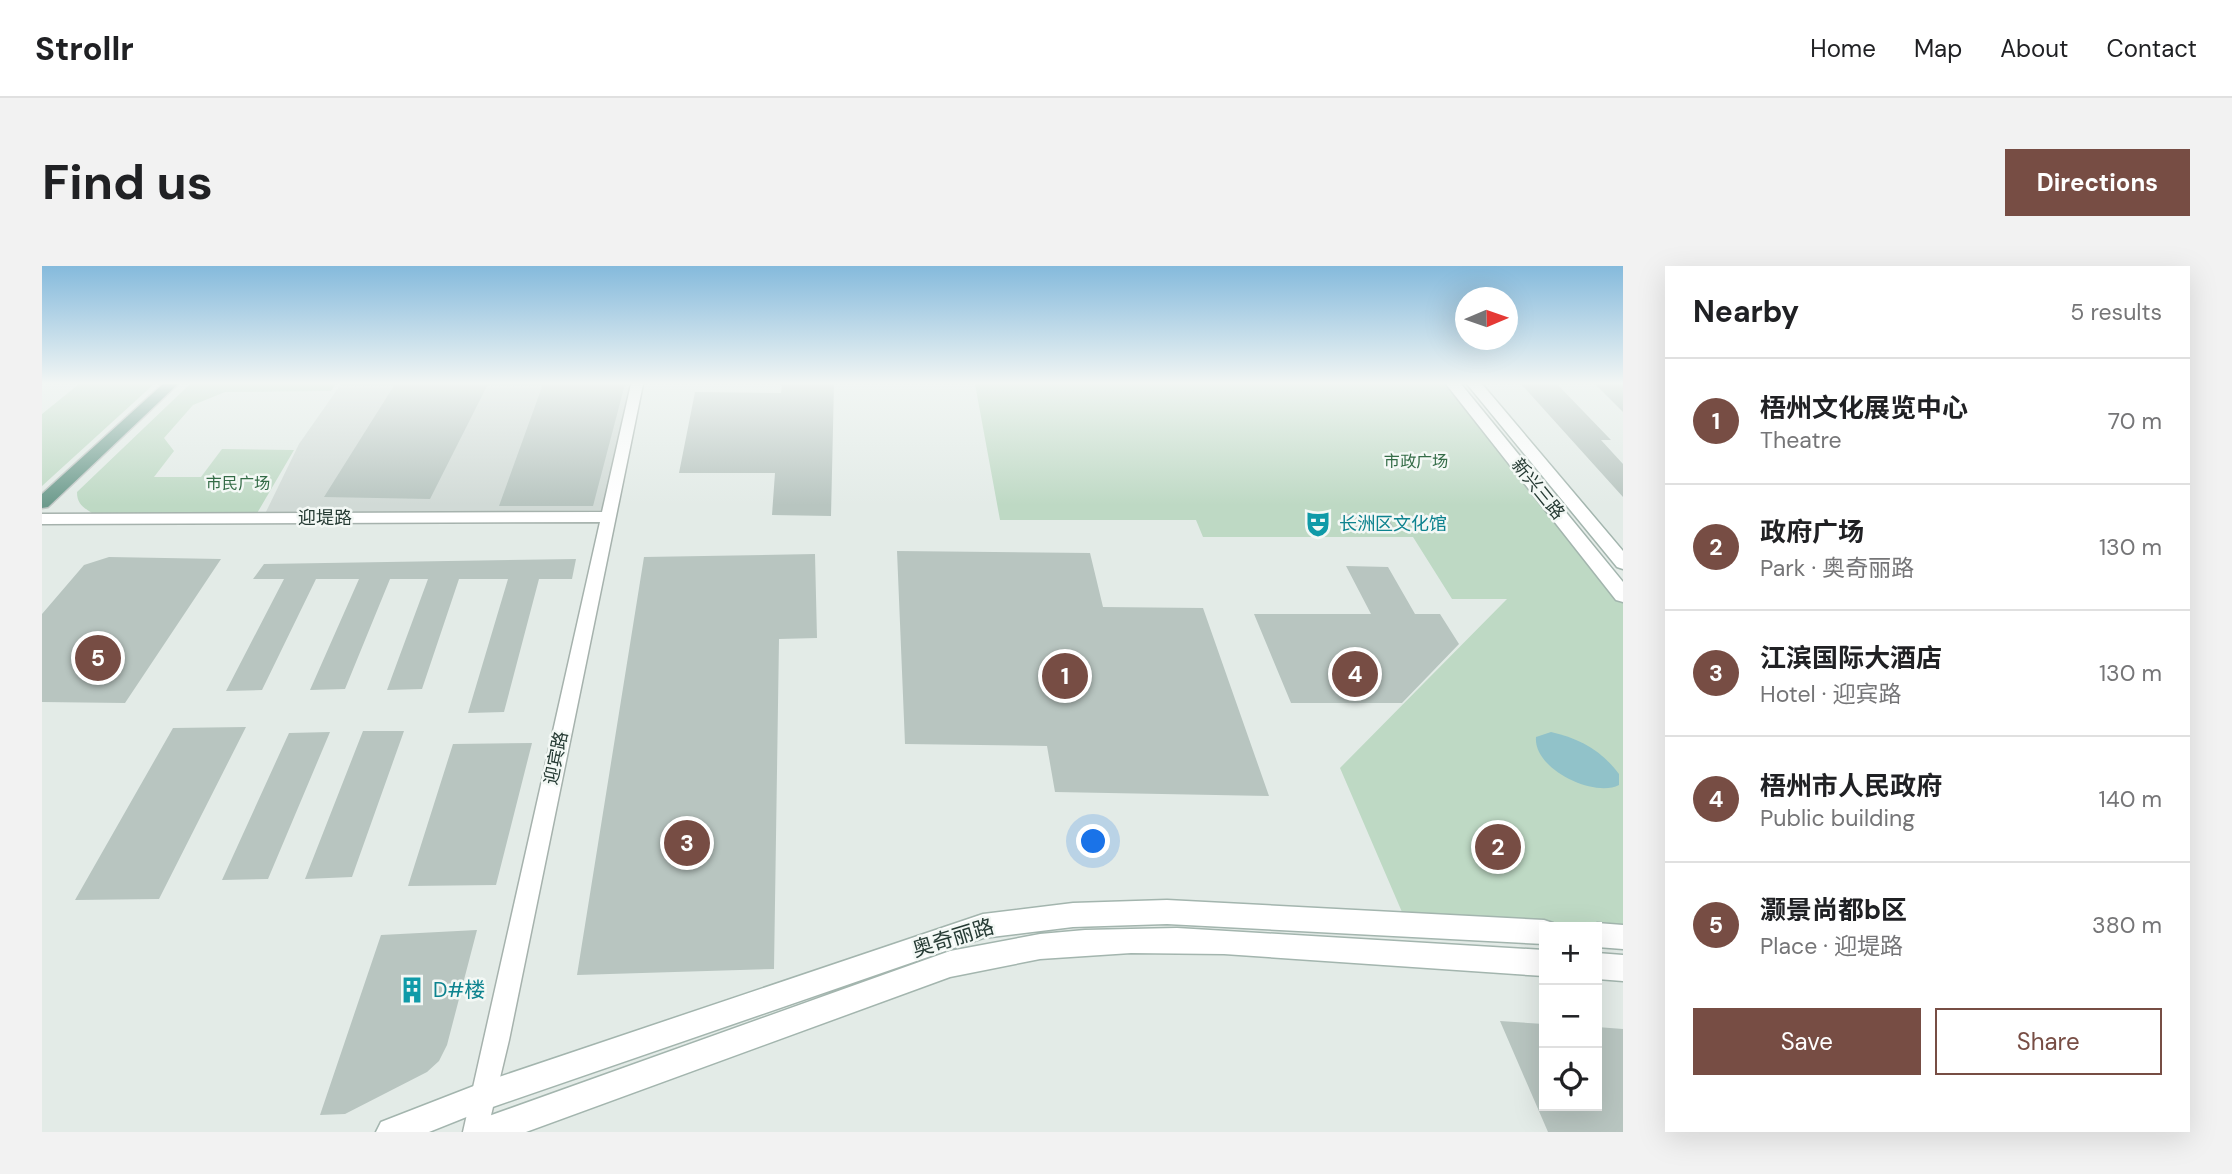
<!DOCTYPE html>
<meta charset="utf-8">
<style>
:root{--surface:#fff;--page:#f2f2f2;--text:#202124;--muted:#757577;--line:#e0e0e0;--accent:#774d44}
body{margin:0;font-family:"DM Sans","Noto Sans SC",sans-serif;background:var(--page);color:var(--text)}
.controls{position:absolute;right:21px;bottom:21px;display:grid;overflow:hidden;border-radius:0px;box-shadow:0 7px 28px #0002}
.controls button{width:63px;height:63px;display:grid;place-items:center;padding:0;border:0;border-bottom:2px solid var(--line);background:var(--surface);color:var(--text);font:35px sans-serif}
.compass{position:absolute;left:1413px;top:21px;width:63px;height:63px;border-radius:50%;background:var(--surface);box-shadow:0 7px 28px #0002;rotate:88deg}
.you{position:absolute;left:1052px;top:576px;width:24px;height:24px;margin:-18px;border:5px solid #fff;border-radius:50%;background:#1a73e8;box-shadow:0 0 0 10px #1a73e833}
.badge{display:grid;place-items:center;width:46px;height:46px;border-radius:50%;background:var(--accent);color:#fff;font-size:23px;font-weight:700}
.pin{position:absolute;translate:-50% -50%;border:4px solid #fff;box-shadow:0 2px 7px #0006}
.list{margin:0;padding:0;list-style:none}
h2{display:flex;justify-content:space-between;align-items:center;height:91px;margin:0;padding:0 28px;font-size:30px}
h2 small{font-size:23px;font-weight:400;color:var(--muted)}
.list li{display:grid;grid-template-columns:46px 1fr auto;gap:21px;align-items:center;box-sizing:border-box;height:126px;padding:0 28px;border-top:2px solid var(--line)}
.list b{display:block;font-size:26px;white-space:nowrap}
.list p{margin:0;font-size:23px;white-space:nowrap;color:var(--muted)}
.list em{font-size:23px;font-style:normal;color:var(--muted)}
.actions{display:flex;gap:14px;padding:21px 28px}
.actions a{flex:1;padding:16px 0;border:2px solid var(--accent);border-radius:0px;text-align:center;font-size:24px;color:var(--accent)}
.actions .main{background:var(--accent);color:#fff}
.icon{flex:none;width:38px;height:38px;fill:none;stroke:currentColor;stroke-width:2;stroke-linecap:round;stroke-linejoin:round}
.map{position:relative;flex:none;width:1581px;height:866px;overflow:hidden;border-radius:0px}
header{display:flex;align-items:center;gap:42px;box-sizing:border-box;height:98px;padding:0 35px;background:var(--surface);border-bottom:2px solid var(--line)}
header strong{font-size:33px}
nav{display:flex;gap:38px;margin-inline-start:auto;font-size:24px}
.intro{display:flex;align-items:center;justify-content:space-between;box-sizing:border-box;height:168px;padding:0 42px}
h1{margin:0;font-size:49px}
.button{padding:18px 32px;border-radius:0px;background:var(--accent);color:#fff;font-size:24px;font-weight:700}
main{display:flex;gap:42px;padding:0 42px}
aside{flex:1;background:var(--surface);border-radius:0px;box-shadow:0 7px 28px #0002}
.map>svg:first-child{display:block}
</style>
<header>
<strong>Strollr</strong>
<nav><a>Home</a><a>Map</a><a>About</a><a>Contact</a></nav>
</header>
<div class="intro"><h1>Find us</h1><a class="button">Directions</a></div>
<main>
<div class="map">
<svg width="1581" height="866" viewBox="0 0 1581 866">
<rect width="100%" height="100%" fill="#e3ebe7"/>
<path fill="#d1dad6" d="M 299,118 L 595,118 L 566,251 L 221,252 L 257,178 Z"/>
<path fill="#bed9c4" d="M 37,118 L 112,118 L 0,220 L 0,148 Z
M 148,118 L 294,118 L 289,125 L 183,126 L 151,139 L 122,172 L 132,185 L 112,211 L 159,211 L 180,183 L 252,184 L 214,249 L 50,247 C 41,241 35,238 35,226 Z
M 933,118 L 1411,118 L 1581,329 L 1581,671 L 1555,669 L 1555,661 L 1502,661 L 1502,667 L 1366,660 L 1298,502 L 1465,333 L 1410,333 L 1371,271 L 1161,271 L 1154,254 L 958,254 Z"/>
<path fill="#91c2c9" d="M 1509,466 C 1537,472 1560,485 1577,508 L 1577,519 C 1552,532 1491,503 1494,471 Z"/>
<path fill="#b8c5c0" d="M 353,118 L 446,118 L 388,233 L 282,231 Z
M 501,118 L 583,118 L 551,240 L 457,240 Z
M 740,118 L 792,118 L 789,250 L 730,249 L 733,207 L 637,207 L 653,126 L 739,127 Z
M 1479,118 L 1515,118 L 1569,174 L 1559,174 L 1581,198 L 1581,231 Z
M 1553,118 L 1581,118 L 1581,146 Z
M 1298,248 L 1344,248 L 1355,267 L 1309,266 Z
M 855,285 L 1048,287 L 1061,341 L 1161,342 L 1227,530 L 1013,526 L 1005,480 L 863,478 Z
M 773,288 L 775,372 L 737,373 L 732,703 L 535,709 L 602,291 Z
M 67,291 L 179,293 L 83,437 L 0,436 L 0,348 L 42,299 Z
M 534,293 L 530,313 L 497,313 L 462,446 L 426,447 L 466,313 L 417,313 L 380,423 L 345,424 L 386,313 L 348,313 L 303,423 L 268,424 L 317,313 L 274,313 L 220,424 L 184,425 L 242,313 L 211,313 L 222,298 Z
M 1304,300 L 1346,301 L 1373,348 L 1398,348 L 1417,378 L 1360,437 L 1249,437 L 1212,348 L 1329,348 Z
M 204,461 L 117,633 L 33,634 L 131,462 Z
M 321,465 L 362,465 L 310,611 L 263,613 Z
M 288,466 L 226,613 L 180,614 L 247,467 Z
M 490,477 L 454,619 L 366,620 L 411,478 Z
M 435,664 L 405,779 L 397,795 L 385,806 L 303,848 L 278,849 L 339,669 Z
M 1458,755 L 1502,758 L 1502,840 L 1555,840 L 1555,761 L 1581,763 L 1581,866 L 1506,866 Z"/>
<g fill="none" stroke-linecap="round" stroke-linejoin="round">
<g stroke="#a6b2ad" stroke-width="3">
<path id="minor" d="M 589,118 L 601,118 L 467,774 L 445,866 L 421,866 L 558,256 L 0,258 L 0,248 L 560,246 Z"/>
</g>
<g stroke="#a3b5ae" stroke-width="3">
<path id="secondary" d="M 1404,118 L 1419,118 L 1581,316 L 1581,336 L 1574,334 Z
M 1425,118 L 1440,118 L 1581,285 L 1581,303 L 1575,301 Z
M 1125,634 L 1502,654 L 1511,657 L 1513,661 L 1502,661 L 1502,678 L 1125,658 L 1031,661 L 941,672 L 442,844 L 387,866 L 334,866 L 339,856 L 442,816 L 941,648 L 1031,637 Z
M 1555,657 L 1581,659 L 1581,683 L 1555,681 L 1555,661 L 1546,661 Z
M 1135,662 L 1502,684 L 1502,710 L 1182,688 L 1089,687 L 998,693 L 908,711 L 484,866 L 429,866 L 434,856 L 444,851 L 908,685 L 998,668 L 1043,664 Z
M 1555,687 L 1581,689 L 1581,715 L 1555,713 Z"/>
</g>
<g stroke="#c2c8c6" stroke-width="3">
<path id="primary" d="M 121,118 L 136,118 L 6,241 L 0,242 L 0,228 Z"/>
</g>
<use href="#minor" fill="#fff" fill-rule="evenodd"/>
<use href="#secondary" fill="#fff" fill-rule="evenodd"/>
<use href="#primary" fill="#6d9b8d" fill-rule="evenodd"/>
</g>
<linearGradient id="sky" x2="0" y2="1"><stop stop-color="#85badc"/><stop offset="0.49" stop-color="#f2f6f4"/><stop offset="1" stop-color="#f2f6f4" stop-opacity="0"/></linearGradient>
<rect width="1581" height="239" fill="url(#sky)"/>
<defs>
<g id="theatre-bare" transform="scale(2.1)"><path d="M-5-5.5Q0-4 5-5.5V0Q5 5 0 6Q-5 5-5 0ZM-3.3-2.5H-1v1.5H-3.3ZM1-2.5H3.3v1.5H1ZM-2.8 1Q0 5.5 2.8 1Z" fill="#0f9aa8" stroke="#f3f8f5" stroke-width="2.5" paint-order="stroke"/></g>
<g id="building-bare" transform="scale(2.1)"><path d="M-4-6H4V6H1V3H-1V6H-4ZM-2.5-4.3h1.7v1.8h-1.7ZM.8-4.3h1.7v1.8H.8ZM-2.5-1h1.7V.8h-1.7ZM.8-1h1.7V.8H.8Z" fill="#0f9aa8" stroke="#f3f8f5" stroke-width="2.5" paint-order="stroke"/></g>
</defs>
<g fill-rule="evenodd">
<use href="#theatre-bare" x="1276" y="258"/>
<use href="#building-bare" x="370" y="724"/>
</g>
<g text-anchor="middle" stroke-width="5" stroke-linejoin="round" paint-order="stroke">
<g font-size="16" fill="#346c47" stroke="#f3f8f5">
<text x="1374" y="201">市政广场</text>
<text x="196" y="223">市民广场</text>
</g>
<g font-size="18" fill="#253a33" stroke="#f3f8f5">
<text transform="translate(1496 223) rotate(51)" y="6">新兴三路</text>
<text x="283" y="258">迎堤路</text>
<text transform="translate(514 492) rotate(-78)" y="6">迎宾路</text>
</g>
<g font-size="18" fill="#0d838f" stroke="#f3f8f5" text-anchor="start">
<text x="1297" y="264">长洲区文化馆</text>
</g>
<g font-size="21" fill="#253a33" stroke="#f3f8f5">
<text transform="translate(911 672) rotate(-17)" y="7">奥奇丽路</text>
</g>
<g font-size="21" fill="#0d838f" stroke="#f3f8f5" text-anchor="start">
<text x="391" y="731">D#楼</text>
</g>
</g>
</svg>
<div class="controls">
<button>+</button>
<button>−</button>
<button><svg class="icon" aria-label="locate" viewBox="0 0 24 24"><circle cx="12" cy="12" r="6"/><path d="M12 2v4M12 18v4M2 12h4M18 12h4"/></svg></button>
</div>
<svg class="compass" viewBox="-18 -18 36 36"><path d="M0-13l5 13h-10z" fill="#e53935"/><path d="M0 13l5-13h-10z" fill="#757577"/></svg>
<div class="you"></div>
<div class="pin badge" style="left:1023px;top:410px">1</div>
<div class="pin badge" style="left:1456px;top:581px">2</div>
<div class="pin badge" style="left:645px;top:577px">3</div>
<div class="pin badge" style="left:1313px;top:408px">4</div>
<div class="pin badge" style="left:56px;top:392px">5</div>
</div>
<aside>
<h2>Nearby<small>5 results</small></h2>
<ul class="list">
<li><span class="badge">1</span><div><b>梧州文化展览中心</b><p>Theatre</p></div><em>70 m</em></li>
<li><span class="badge">2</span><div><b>政府广场</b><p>Park · 奥奇丽路</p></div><em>130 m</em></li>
<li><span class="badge">3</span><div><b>江滨国际大酒店</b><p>Hotel · 迎宾路</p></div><em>130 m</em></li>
<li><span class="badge">4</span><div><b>梧州市人民政府</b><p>Public building</p></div><em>140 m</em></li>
<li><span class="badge">5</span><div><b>灏景尚都b区</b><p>Place · 迎堤路</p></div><em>380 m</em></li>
</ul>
<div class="actions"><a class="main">Save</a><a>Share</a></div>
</aside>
</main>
